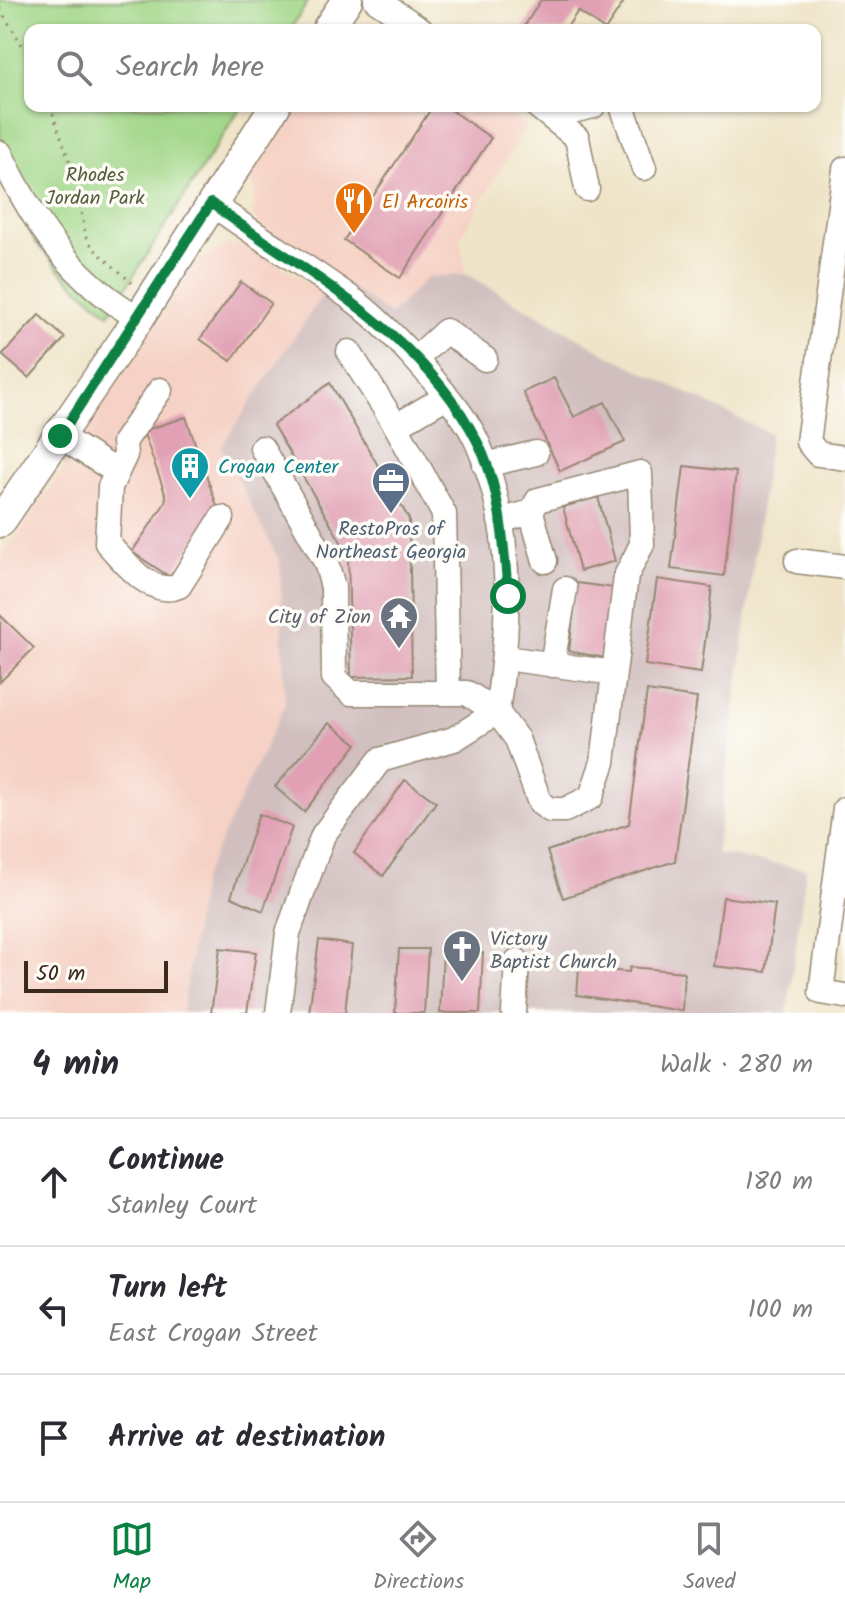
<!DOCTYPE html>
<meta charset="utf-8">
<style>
:root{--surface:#fff;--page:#f2f2f3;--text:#2b2b33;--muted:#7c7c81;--line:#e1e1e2;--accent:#0b8043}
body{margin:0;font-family:Kalam,sans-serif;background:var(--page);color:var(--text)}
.scale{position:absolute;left:24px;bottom:20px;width:144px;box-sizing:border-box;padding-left:8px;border:4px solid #3b2a1e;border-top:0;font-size:22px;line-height:28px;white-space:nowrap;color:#3b2a1e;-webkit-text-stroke:6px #fdfcf7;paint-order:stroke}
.stop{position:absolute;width:24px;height:24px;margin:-18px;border:6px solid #0b8043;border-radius:50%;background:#fff}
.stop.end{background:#0b8043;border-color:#fff;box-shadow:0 2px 8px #0008}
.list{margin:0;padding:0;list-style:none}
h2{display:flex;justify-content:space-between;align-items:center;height:104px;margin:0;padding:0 32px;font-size:34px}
h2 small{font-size:26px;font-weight:400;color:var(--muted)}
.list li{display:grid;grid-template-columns:52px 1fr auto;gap:24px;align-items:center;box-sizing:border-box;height:128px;padding:0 32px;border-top:2px solid var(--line)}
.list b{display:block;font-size:30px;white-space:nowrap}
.list p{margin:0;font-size:26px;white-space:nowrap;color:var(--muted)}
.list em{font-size:26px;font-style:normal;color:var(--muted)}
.icon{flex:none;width:44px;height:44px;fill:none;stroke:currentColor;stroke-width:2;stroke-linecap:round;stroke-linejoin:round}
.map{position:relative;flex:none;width:845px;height:1013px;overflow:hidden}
.search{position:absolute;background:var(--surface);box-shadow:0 2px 6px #0004;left:24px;right:24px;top:24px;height:88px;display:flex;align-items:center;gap:20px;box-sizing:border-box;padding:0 28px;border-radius:16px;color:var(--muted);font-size:30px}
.sheet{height:488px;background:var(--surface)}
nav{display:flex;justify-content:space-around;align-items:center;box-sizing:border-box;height:112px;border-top:2px solid var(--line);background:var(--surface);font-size:22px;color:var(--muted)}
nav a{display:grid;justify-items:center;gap:4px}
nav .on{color:var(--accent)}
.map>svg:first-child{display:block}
</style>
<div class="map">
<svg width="845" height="1013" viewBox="0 0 845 1013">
<rect width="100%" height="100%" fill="#fdfcf7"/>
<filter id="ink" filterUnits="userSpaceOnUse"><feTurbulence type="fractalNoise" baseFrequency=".0125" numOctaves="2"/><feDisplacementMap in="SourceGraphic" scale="16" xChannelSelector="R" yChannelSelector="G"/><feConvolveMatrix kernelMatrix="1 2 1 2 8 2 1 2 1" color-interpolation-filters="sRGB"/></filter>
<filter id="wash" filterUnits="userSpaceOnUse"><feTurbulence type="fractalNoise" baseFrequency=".006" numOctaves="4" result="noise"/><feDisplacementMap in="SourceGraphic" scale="32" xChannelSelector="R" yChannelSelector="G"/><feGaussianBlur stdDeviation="1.8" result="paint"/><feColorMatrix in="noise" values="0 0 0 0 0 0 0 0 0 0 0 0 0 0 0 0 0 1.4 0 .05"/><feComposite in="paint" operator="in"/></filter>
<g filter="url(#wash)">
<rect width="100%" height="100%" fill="#efe4c8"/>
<path fill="#f6d1c5" d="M 300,106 L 494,106 L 526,126 L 460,238 L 466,274 L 428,277 L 390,316 L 258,223 L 252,213 L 255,192 L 252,176 Z
M 246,245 L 324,293 L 221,447 L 280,562 L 285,705 L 202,880 L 182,1013 L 0,1013 L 0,559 L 46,495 L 196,261 L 226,246 Z"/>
<path fill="#d1bfbf" d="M 466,274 L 607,354 L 770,434 L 716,854 L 806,869 L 787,1013 L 182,1013 L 202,880 L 285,705 L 280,562 L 221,447 L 335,276 L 390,315 L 428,277 Z"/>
<path fill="#a0d687" stroke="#6e8052" stroke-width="2" d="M 0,0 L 309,0 L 290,30 L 30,30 L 30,106 L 242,106 L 109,314 L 67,278 L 36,243 L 0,176 Z"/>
<g id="blocks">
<path fill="#e1a0b4" d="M 541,0 L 625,0 L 605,30 L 578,11 L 565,30 L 522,30 Z
M 433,106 L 445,106 L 491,138 L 400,278 L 344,240 Z
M 241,282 L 271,303 L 231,361 L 200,339 Z
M 39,315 L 65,338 L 29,378 L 2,355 Z
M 554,378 L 574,417 L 605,402 L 625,442 L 560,471 L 523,392 Z
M 330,383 L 409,519 L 412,676 L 351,677 L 348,554 L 273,425 Z
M 186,417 L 217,506 L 170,577 L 132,552 L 165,503 L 166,496 L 143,431 Z
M 684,466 L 736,472 L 724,576 L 671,569 Z
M 598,497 L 615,561 L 580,571 L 563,507 Z
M 657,579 L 712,587 L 701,673 L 645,665 Z
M 577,583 L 615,588 L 605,658 L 569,651 Z
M 0,615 L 34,648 L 0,682 Z
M 647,691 L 697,698 L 675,861 L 563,898 L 547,851 L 629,824 Z
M 329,723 L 357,744 L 304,812 L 275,787 Z
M 405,780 L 436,802 L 383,876 L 354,853 Z
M 259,814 L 292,827 L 263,911 L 231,897 Z
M 723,897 L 775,904 L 766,972 L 714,966 Z
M 319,940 L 352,945 L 345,1013 L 309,1013 Z
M 220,948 L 256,952 L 247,1013 L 211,1013 Z
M 399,949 L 428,949 L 424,1013 L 395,1013 Z
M 443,952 L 483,953 L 480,1013 L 440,1013 Z
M 630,967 L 684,972 L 682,1011 L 577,995 L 579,968 L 629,972 Z"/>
</g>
</g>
<g filter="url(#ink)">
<use href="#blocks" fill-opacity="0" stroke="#958773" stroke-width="2"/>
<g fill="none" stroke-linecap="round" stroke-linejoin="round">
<g stroke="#958773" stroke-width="27">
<path id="minor" d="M 376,0 L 422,30
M 537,106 L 577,138 L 587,189
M 622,106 L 644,168
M 552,116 L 593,106
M 0,153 C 32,220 72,281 139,318
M 845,169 L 808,442 L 818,454 L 845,458
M 211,203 C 258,238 309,267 356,302 C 382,322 404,346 425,370 C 444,393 466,416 478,444 C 515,529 510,623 497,712
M 349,352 L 396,426 L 444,514 L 448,693
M 415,359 L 446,331 L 485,359
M 160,390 L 124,442 L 125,455 L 110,487 L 107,543 C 125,562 151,598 179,586 L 222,518
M 396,426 L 447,396
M 60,436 L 115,471
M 262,448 L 326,562 L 333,587 L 334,677 L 351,693 L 467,693 L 497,712 L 517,739 L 540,803 L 550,810 L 565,810 L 591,797 L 603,762 L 626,576 L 642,544 L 640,473 L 538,500 L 531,512 L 500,521
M 485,465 L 536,453
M 531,512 L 545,561
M 797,561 L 845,567
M 505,658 L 614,673
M 552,665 L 565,589
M 845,809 L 835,884 L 845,886
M 835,884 L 821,992 L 845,996
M 278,1013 L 288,933 L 323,835 L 380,760 L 454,739 L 497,712
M 514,1013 L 517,961"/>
</g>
<g stroke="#958773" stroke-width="33">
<path id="major" d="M 327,30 L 347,0
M 0,522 L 139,318 L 275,106"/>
</g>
<path stroke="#958773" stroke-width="3" stroke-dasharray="2 6" stroke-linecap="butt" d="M 0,9 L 30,58
M 50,106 L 74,174 L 86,237 L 94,249 L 132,283"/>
<use href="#minor" stroke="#fff" stroke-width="24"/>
<use href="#major" stroke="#fff" stroke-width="30"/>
</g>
</g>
<g fill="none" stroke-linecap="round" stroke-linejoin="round" filter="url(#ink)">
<path stroke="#0b8043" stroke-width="10" d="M 60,436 L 211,203 C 306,275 421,330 477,441 C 501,488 504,545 508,596"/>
</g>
<defs>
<g id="restaurant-pin" transform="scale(2)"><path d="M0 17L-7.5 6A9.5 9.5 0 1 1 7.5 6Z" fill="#e8710a" stroke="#fdfcf7"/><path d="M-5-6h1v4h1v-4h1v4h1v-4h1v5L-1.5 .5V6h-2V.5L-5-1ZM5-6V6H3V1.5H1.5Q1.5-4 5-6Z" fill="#fff"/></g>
<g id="building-pin" transform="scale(2)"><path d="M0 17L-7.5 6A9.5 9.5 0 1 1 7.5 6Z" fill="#0f9aa8" stroke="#fdfcf7"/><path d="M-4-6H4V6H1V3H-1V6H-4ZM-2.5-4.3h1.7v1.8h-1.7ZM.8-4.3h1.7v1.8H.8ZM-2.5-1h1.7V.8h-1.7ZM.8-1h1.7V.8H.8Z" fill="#fff"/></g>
<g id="office-pin" transform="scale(2)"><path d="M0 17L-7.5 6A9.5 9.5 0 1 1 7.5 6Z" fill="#5c6f8a" stroke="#fdfcf7"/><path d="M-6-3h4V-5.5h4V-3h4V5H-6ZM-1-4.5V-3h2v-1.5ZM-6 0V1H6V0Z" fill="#fff"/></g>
<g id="temple-pin" transform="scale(2)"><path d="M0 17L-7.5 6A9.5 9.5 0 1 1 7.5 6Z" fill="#6b7280" stroke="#fdfcf7"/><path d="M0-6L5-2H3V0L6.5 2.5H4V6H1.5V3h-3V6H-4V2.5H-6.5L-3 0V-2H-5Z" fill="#fff"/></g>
<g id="church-pin" transform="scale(2)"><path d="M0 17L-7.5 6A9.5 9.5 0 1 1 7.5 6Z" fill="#6b7280" stroke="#fdfcf7"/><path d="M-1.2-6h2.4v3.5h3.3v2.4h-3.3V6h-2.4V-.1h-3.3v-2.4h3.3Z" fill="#fff"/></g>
</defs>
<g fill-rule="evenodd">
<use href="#restaurant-pin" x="354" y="201"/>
<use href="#building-pin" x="190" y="466"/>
<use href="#office-pin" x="391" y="481"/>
<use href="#temple-pin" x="399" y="616"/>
<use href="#church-pin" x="462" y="949"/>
</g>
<g text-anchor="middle" stroke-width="7" stroke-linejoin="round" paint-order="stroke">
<g font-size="20" fill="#595e3e" stroke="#fdfcf7">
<text x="95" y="181">Rhodes<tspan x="95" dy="23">Jordan Park</tspan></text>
</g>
<g font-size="20" fill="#c56008" stroke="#fdfcf7" text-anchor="start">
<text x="382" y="208">El Arcoiris</text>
</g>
<g font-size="20" fill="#0d838f" stroke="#fdfcf7" text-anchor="start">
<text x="218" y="473">Crogan Center</text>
</g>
<g font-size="20" fill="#4e5e75" stroke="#fdfcf7">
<text x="391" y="535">RestoPros of<tspan x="391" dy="23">Northeast Georgia</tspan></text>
</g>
<g font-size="20" fill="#5b616d" stroke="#fdfcf7" text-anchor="end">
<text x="371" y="623">City of Zion</text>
<text x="490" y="945" text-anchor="start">Victory<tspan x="490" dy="23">Baptist Church</tspan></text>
</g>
</g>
</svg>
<div class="scale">50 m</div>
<div class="stop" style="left:508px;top:596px"></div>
<div class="stop end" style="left:60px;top:436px"></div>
<div class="search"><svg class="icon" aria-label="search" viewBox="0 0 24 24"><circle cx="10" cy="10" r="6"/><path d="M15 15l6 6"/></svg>Search here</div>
</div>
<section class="sheet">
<h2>4 min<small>Walk · 280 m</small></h2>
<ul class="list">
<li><svg class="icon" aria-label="ahead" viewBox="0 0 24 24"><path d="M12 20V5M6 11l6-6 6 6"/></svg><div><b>Continue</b><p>Stanley Court</p></div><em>180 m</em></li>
<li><svg class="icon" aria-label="left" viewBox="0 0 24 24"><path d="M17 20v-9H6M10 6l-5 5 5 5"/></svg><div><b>Turn left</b><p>East Crogan Street</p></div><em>100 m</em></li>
<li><svg class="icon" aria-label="arrive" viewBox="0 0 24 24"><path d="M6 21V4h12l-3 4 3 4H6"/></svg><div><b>Arrive at destination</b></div></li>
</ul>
</section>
<nav>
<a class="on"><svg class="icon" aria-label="map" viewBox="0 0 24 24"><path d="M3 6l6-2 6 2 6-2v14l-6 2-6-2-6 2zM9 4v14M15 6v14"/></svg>Map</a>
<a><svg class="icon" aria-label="directions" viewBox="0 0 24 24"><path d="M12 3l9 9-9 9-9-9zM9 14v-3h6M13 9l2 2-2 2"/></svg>Directions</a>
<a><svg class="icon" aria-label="saved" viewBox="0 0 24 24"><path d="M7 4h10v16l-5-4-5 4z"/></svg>Saved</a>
</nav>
